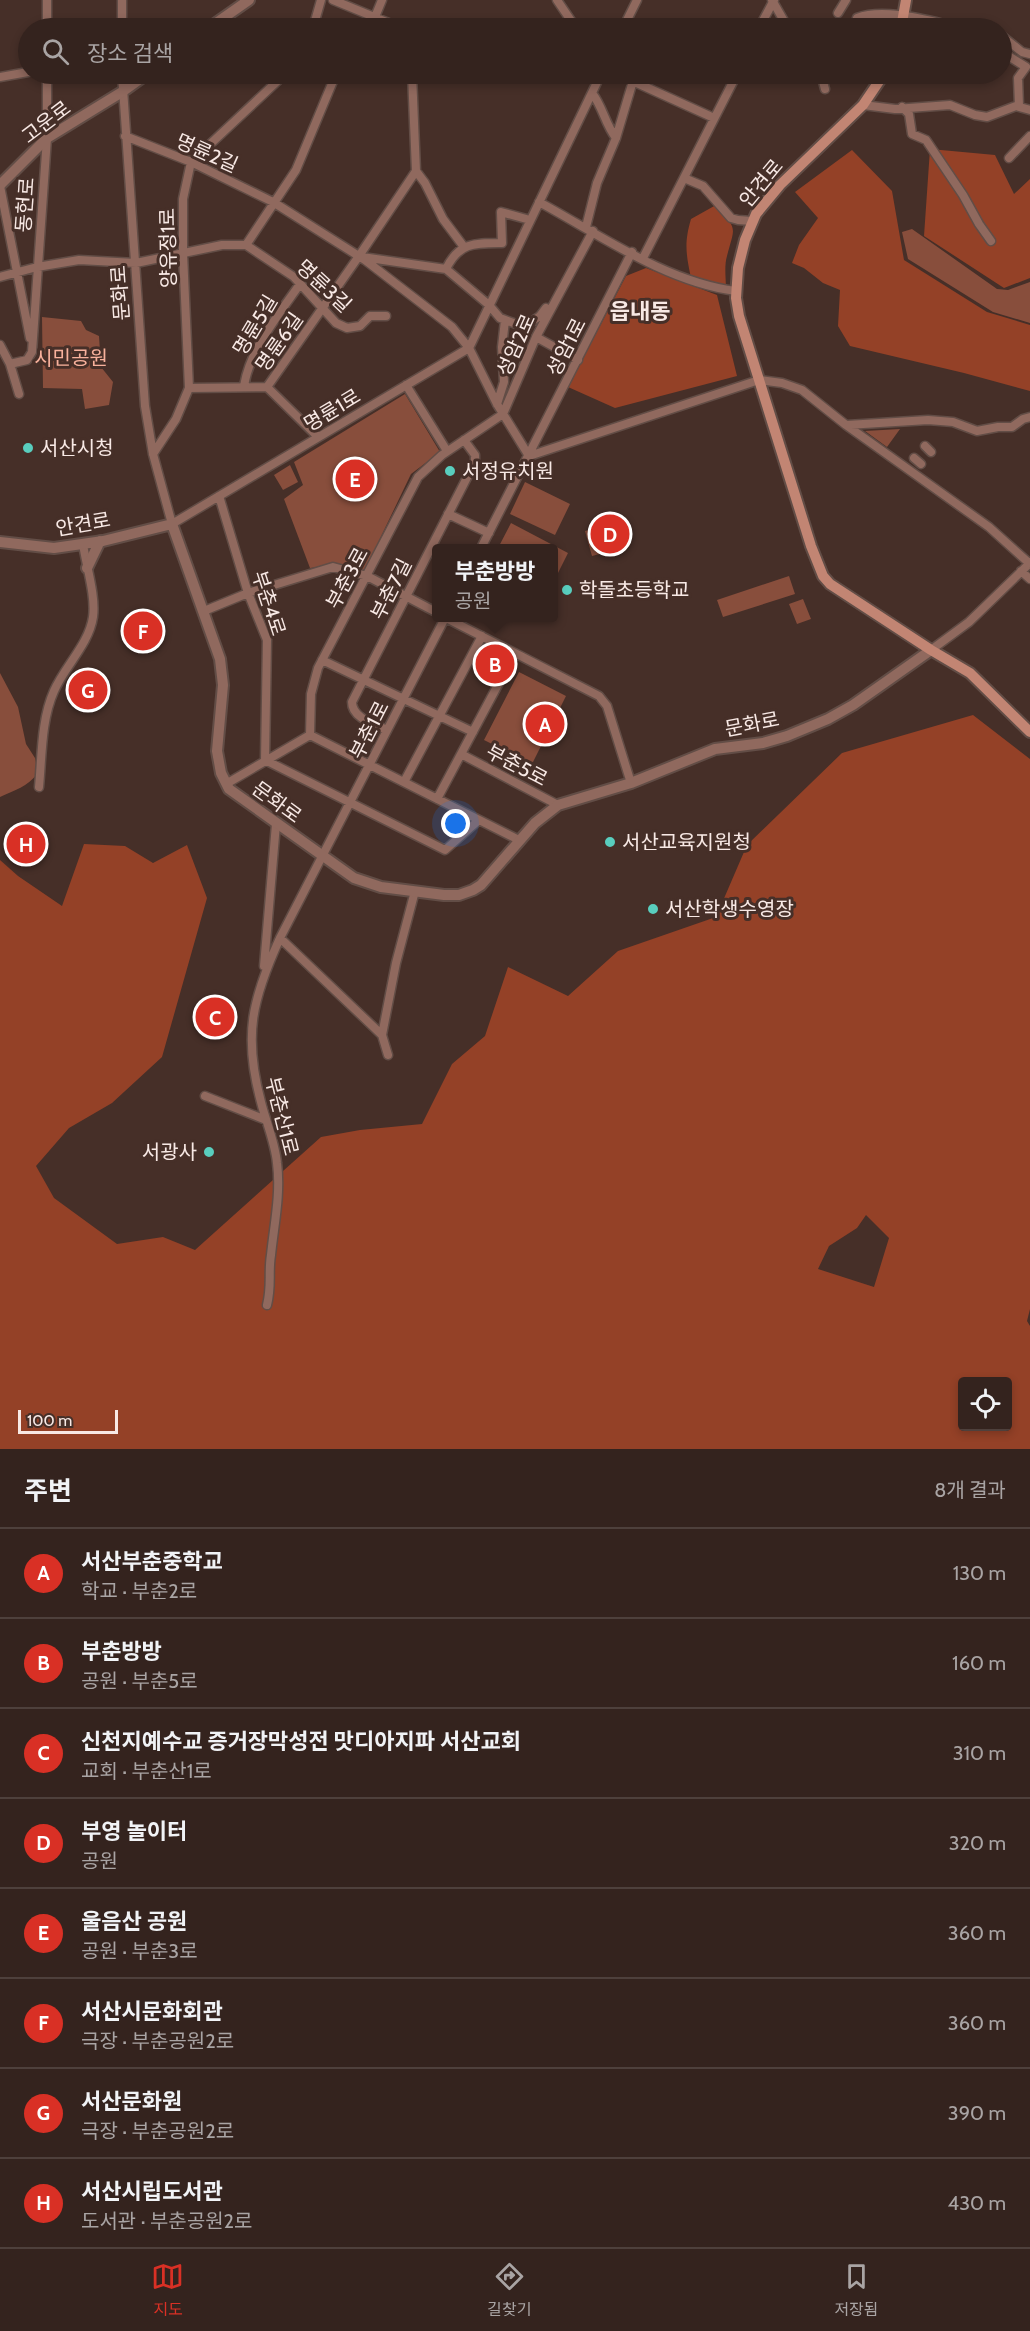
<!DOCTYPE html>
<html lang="ko">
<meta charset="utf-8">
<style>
:root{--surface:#34231e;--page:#3c2b27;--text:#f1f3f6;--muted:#a9a4a4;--line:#4e403c;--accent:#d93025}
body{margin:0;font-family:Cabin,"Noto Sans KR",sans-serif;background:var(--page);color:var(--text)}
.controls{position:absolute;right:18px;bottom:18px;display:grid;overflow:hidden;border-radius:6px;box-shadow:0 3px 9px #0003}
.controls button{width:54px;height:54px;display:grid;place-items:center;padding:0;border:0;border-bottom:2px solid var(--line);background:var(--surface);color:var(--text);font:30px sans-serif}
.scale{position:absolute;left:18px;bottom:15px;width:100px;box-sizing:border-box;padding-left:6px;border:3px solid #f8e9e5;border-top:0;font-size:16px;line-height:21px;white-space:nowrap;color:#f8e9e5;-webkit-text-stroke:4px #462f28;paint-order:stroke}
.you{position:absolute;left:456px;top:824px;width:21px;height:21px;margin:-15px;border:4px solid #fff;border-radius:50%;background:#1a73e8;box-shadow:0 0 0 9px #1a73e833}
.badge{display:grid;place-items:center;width:39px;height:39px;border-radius:50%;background:var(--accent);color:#fff;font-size:20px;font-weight:700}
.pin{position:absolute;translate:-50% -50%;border:3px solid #fff;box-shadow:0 2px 6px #0006}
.popup{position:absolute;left:432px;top:544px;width:126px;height:78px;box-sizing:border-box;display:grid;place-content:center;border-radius:6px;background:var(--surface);filter:drop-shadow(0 2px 4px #0005);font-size:20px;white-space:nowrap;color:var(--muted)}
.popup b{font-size:22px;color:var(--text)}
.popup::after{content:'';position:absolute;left:50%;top:100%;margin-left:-12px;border:12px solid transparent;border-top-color:var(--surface)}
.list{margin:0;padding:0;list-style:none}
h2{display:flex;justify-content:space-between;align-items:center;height:78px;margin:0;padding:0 24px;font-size:26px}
h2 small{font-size:20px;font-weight:400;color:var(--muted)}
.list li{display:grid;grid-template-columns:39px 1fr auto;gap:18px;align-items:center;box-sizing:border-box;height:90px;padding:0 24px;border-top:2px solid var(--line)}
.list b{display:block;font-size:22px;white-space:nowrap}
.list p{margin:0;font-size:20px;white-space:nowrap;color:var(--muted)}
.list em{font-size:20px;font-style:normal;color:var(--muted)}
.icon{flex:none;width:33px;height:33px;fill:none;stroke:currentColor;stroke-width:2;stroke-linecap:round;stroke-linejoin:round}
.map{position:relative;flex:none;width:1030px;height:1449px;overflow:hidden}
.search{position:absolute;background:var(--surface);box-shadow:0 3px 9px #0003;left:18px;right:18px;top:18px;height:66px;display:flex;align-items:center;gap:15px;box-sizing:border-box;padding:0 21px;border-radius:33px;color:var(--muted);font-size:22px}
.sheet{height:798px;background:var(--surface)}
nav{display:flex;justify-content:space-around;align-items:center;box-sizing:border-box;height:84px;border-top:2px solid var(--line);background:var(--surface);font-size:16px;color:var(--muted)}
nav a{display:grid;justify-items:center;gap:3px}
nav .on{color:var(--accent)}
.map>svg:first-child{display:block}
</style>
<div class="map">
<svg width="1030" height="1449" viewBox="0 0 1030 1449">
<rect width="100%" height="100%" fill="#462f28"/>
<path fill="#884e3c" d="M 912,229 L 997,289 L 1008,290 L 1030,282 L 1030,323 L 993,312 L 908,259 L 902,232 Z
M 42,317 L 81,321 L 86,330 L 99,336 L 101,367 L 113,382 L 109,405 L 85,409 L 82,389 L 43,388 Z
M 405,394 L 440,452 L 411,474 L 363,574 L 337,565 L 310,568 L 284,499 L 303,485 L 294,462 Z
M 900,429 L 887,447 L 865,431 Z
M 290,465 L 298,482 L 283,490 L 274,475 Z
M 525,482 L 570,504 L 555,535 L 510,514 Z
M 511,523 L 568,553 L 554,581 L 554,548 L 498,548 Z
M 617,523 L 623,548 L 592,556 L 585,531 Z
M 789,576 L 795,594 L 723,617 L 717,600 Z
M 803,599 L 811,619 L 797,624 L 789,604 Z
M 519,672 L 566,696 L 532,764 L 484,740 Z
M 0,673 L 18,707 L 26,744 L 35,758 L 38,773 C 27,787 15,790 0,797 Z"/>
<path fill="#944127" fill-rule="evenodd" d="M 930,149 L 995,155 L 1014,194 L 1030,179 L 1030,278 L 1004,288 L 924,236 Z
M 852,150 L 892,191 L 904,260 L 987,312 L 1030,325 L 1030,391 L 964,373 L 850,346 L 838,326 L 840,290 L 823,283 L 804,268 L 792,263 L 799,245 L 818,218 L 795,192 Z
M 716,205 C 738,231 735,225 727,256 C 724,266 726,279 726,290 L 691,278 C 686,254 684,243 691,219 Z
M 646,268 L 717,295 L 737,376 L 615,408 L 568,387 L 626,276 Z
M 973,715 L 1030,759 L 1030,1309 L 1027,1321 L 1030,1326 L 1030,1449 L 0,1449 L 0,860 L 18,876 L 62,906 L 84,844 L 125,846 L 153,863 L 187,845 L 207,898 L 162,1057 L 112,1103 L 69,1128 L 36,1166 L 54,1198 L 117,1244 L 163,1237 L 195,1250 L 321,1137 L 360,1130 L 422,1124 L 452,1064 L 485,1036 L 508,967 L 568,996 L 618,951 L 716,917 L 747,845 L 842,753 ZM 866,1215 L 889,1238 L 874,1287 L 818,1269 L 829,1246 L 857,1228 ZM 962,1382 L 1008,1382 L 1008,1426 L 962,1426 Z"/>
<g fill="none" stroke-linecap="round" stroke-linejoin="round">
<g stroke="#624d46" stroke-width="11">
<path id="minor" d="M 47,0 L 47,28
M 333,0 L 401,28
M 557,0 L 576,28
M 772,0 L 788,28
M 838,13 L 846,0
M 122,28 L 122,0
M 313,28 L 321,0
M 365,28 L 375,17 L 382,0
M 623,28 L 637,0
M 759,28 L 774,0
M 854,28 L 857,18 C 886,7 932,22 962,28
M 1002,36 L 1022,52 L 1030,54
M 1002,52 L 1026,67 L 1018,78 L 1019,106
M 122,74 L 145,406 L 153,454 L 172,524 L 469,348 L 601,74
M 617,74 L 714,118
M 821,74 L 825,89
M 0,77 L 28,72
M 592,93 C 603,107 605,124 616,138
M 863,105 L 895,109 L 950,105 L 975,115 L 987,117 L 1016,106 L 1030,110
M 902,107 L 909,114 L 912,134 L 926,140 L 963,195 L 979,224 L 991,241
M 125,136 L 191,162 L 273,202 L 365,260 L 452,327 L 469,348 L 497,404 L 529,456
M 1009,158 L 1030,136
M 416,171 L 425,183 L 443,219 L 464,247
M 684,178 L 703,186 L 731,218 L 738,220 L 752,221
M 0,186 L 30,338
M 539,202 C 600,235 666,282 736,291
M 586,227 L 597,183 L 616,138 L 633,81
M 246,245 L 296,170 L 336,74
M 362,257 L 446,269 L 489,305 L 500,318 L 516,324 L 531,322 L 540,316 L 546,308
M 643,258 L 737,74
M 446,269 C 459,242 475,243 502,243 L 501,212 L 530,220
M 0,277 L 37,267 L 79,260 L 136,263 L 222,245 L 246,245 L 294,277 L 336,323 L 347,328 L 360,326 L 370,316 L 386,316
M 536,337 L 578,360
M 0,345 L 10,364 L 19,394
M 10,364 L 27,360 L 32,352 L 47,138 L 47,74
M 406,385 L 447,451
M 244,386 C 250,349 279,314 300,284
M 267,387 L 359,256 L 416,171 L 412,74
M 189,388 L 267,387 L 318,437
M 497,404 L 504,382 L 502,347 L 505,320
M 847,425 L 928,420 L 953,422 L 977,431 L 998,427 L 1012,427 L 1023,419 L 1030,417
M 925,446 L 931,452
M 153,454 L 176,419 L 189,388 L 183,253 L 183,199 L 191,162 L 285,74
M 529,456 L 759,380 L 782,383 L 802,390 L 846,425 L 989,527 L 1029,563
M 914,458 L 921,464
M 219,496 L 248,593 L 267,640 L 265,760 L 445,850 L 479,820
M 448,514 L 489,533
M 481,548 L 632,252
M 1021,571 L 1030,579
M 204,611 L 248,593 L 333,567 L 367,576 L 436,612
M 446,618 L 599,696 L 607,706 L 631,783
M 931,650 L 969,622 L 1030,563
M 322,660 L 473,732
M 387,730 C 374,724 352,718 352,702 L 475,462 L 475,455 L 464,440
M 461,754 L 558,805
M 404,782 L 482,636
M 226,784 L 310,735
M 39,787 C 42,756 41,720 54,691 C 65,666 89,644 93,617 C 96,596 86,565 83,544
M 437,799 L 515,653
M 519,840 L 310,735 L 311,694 L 318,668 L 418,477 L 442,455 L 503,414 L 536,337 L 593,231
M 280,938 L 382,1035 L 388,1055
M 264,966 L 276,824
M 382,1035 L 396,963 L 415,891
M 205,1096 L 266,1120
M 267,1305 C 272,1285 268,1273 271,1255 C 274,1225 281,1194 277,1163 C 275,1142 266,1122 261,1102 C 243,1036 252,999 280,938 L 445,618"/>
</g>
<g stroke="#624d46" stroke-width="14">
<path id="tertiary" d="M 209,28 L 249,0
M 0,185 L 47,138 L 122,92 L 147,74
M 0,542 L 54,548 L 103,541 L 172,524 L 220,659 L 223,685 L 217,751 L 221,773 L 229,789 L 354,878 L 381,887 L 444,895 L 459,895 L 473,890 L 481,885 L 535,823 L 558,805 L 631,783 L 715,749 L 763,743 L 787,736 L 828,719 L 853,705 L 931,650
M 87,568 L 100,541"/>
</g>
<g stroke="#624d46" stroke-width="14">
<path id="secondary" d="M 901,28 L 906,0
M 884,74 L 863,105 L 780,185 L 756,214 L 745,240 L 738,268 L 736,298 L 739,316 L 811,546 L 823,576 L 830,584 L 931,650 L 970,673 L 1030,732"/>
</g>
<use href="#minor" stroke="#90695e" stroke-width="8"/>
<use href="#tertiary" stroke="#90695e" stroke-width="10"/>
<use href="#secondary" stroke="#c28573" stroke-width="10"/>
</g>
<g fill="#59cebe" stroke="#462f28" stroke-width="2">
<circle cx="28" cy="448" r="6"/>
<circle cx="450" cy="471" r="6"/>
<circle cx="567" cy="590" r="6"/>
<circle cx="610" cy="842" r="6"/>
<circle cx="653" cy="909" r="6"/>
<circle cx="209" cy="1152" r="6"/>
</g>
<g text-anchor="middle" stroke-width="6" stroke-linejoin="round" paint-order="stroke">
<g font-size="20" fill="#f8e9e5" stroke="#462f28">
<text transform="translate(46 122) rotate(-37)" y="7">고운로</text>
<text transform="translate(207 153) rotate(24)" y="7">명륜2길</text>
<text transform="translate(761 183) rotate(-50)" y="7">안견로</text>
<text transform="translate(25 205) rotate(-86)" y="7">동헌로</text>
<text transform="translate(168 248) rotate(-91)" y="7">양유정1로</text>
<text transform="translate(324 286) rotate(43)" y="7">명륜3길</text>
<text transform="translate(120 293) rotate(-94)" y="7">문화로</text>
<text transform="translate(255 325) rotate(-59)" y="7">명륜5길</text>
<text transform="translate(279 342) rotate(-55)" y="7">명륜6길</text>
<text transform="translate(516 345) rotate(-66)" y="7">성암2로</text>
<text transform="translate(566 347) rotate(-63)" y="7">성암1로</text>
<text transform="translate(332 410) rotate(-31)" y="7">명륜1로</text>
<text transform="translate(83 524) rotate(-10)" y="7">안견로</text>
<text transform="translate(347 578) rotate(-62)" y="7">부춘3로</text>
<text transform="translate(391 589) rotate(-63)" y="7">부춘7길</text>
<text transform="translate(269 603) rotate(72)" y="7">부춘4로</text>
<text transform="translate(752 724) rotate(-11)" y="7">문화로</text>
<text transform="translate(369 730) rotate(-63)" y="7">부춘1로</text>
<text transform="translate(517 765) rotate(28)" y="7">부춘5로</text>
<text transform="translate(277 802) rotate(36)" y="7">문화로</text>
<text transform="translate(282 1116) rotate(76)" y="7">부춘산1로</text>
</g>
<g font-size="20" fill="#f8b19c" stroke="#462f28">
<text x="71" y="365">시민공원</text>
</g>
<g font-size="20" fill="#f8e9e5" stroke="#462f28" text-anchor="start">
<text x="40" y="455">서산시청</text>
<text x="462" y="478">서정유치원</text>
<text x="579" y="597">학돌초등학교</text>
<text x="622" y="849">서산교육지원청</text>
<text x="665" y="916">서산학생수영장</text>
<text x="197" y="1159" text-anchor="end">서광사</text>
</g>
<g font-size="22" font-weight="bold" fill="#f8e9e5" stroke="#462f28">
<text x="640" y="319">읍내동</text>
</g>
</g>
</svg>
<div class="controls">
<button><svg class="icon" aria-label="locate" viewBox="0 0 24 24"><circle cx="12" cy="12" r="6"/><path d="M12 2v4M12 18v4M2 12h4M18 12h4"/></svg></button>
</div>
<div class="scale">100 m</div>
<div class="you"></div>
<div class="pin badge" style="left:545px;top:724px">A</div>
<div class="pin badge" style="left:495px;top:664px">B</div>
<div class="popup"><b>부춘방방</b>공원</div>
<div class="pin badge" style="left:215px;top:1017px">C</div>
<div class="pin badge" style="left:610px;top:534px">D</div>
<div class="pin badge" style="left:355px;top:479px">E</div>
<div class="pin badge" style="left:143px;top:631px">F</div>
<div class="pin badge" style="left:88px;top:690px">G</div>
<div class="pin badge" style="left:26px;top:844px">H</div>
<div class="search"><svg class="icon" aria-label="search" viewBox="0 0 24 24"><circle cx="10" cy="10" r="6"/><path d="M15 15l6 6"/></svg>장소 검색</div>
</div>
<section class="sheet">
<h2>주변<small>8개 결과</small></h2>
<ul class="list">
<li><span class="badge">A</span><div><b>서산부춘중학교</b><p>학교 · 부춘2로</p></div><em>130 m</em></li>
<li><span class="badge">B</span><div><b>부춘방방</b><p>공원 · 부춘5로</p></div><em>160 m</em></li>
<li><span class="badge">C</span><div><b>신천지예수교 증거장막성전 맛디아지파 서산교회</b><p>교회 · 부춘산1로</p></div><em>310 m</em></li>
<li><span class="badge">D</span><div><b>부영 놀이터</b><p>공원</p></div><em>320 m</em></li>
<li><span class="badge">E</span><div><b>울음산 공원</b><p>공원 · 부춘3로</p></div><em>360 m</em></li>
<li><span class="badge">F</span><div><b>서산시문화회관</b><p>극장 · 부춘공원2로</p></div><em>360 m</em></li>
<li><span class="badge">G</span><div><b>서산문화원</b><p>극장 · 부춘공원2로</p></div><em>390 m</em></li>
<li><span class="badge">H</span><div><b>서산시립도서관</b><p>도서관 · 부춘공원2로</p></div><em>430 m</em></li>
</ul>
</section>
<nav>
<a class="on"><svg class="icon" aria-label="map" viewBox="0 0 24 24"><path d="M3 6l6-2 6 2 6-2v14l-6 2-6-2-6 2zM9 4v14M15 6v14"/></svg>지도</a>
<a><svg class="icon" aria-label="directions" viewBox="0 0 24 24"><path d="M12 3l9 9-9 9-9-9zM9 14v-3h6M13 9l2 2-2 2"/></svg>길찾기</a>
<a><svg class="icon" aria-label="saved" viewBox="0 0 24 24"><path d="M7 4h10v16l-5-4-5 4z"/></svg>저장됨</a>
</nav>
